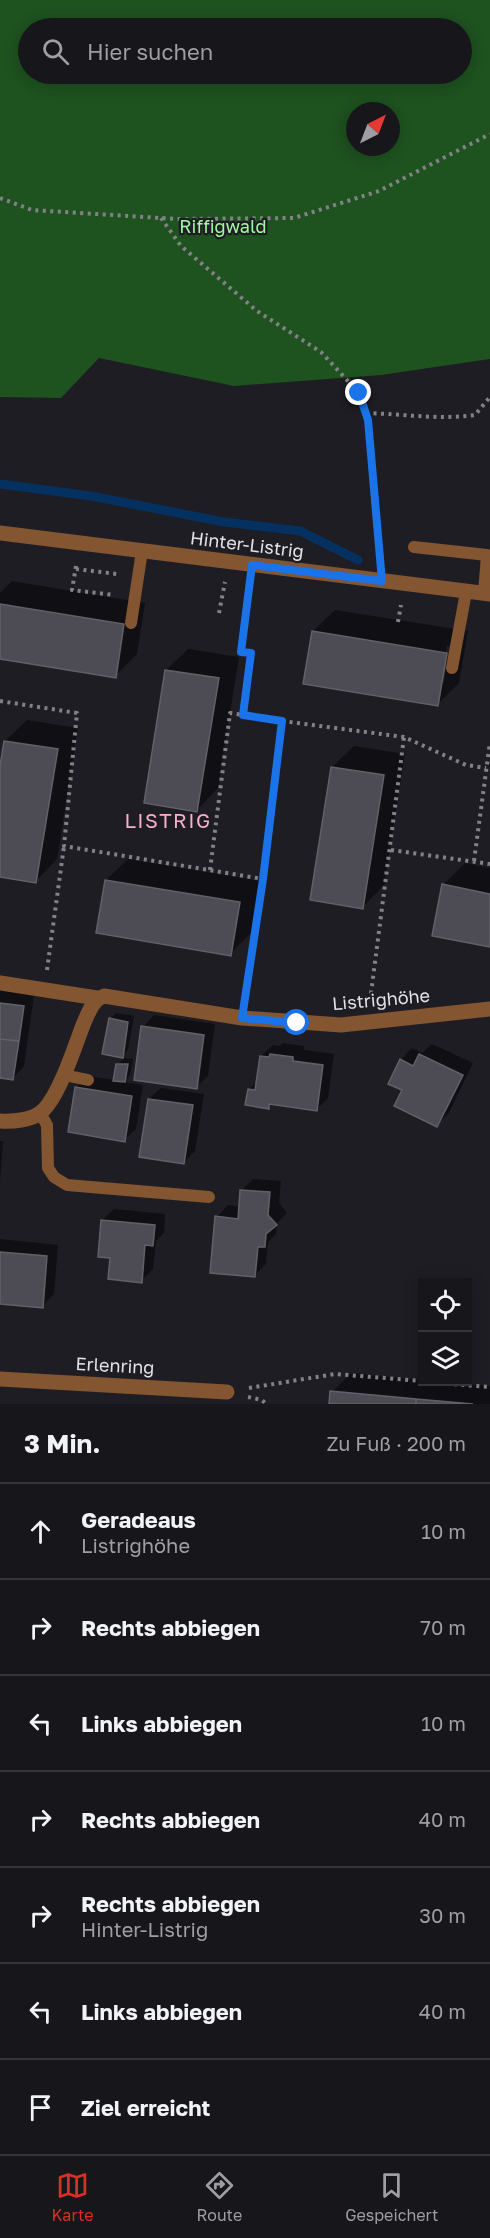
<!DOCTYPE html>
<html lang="de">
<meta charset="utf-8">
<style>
:root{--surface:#16161b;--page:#232328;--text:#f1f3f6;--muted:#9e9fa3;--line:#35353a;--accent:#d93025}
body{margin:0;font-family:"Golos Text",sans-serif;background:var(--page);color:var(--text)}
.controls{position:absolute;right:18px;bottom:18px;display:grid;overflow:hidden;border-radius:0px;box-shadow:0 3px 15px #0003}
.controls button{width:54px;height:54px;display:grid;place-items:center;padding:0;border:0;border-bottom:2px solid var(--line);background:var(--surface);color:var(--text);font:30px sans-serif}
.compass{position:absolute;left:346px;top:102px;width:54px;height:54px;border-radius:50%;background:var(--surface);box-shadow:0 3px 15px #0003;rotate:42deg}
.stop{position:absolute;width:18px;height:18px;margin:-14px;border:4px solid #1a73e8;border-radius:50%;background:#fff}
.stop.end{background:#1a73e8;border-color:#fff;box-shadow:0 2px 6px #0008}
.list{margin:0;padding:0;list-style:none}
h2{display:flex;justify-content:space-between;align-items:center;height:78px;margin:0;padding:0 24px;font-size:26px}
h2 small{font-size:20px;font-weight:400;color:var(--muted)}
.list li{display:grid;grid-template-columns:39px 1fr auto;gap:18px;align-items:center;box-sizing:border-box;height:96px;padding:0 24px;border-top:2px solid var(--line)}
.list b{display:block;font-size:22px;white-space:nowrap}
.list p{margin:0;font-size:20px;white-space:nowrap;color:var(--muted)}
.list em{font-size:20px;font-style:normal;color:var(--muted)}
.icon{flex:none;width:33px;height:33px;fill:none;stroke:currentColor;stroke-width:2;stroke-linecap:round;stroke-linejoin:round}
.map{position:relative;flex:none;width:490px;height:1404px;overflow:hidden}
.search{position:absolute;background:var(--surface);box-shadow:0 3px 15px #0003;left:18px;right:18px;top:18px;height:66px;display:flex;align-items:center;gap:15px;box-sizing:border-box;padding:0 21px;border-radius:33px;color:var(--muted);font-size:22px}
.sheet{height:750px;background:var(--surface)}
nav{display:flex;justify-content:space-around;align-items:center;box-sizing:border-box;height:84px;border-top:2px solid var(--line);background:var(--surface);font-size:16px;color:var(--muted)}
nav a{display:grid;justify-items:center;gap:3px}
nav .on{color:var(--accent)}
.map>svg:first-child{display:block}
</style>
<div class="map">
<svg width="490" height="1404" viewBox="0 0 490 1404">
<rect width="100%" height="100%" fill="#1e1d24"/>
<path fill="#1e521f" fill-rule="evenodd" d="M 0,0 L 490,0 L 490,359 L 381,375 L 234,386 L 99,358 L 61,398 L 0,397 ZM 28,28 L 462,28 L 462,74 L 28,74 ZM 355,111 L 391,111 L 391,147 L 355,147 Z"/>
<path fill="#0007" fill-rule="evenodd" d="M 12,581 L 145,603 L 137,654 L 115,676 L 0,657 L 0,593 Z
M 335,610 L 468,631 L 459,683 L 438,704 L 313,631 ZM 447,645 L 450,646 L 444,682 L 441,682 Z
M 188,649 L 239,657 L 218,788 L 197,810 L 166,670 Z
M 27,720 L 78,728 L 57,859 L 36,881 L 0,875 L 0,775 L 5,741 Z
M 354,746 L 405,754 L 384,885 L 363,907 L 332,767 Z
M 128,859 L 260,881 L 252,932 L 230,954 L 106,880 Z
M 465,863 L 490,868 L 490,946 L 443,885 Z
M 0,990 L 34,995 L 24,1066 L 13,1078 L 0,1076 Z
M 116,1013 L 134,1016 L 128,1050 L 122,1056 L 110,1019 Z
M 154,1015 L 215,1024 L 208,1076 L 196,1087 L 143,1027 Z
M 283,1043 L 304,1046 L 304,1050 L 334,1054 L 328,1098 L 317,1109 L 272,1103 L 268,1107 L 249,1089 L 258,1081 L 261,1056 L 273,1045 L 280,1046 Z
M 432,1044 L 473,1063 L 449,1113 L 437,1125 L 404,1090 L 401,1060 L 412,1048 L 422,1053 Z
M 124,1058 L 133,1059 L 130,1075 L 124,1082 L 143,1085 L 136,1129 L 124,1140 L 76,1088 L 88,1076 L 115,1080 L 118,1064 Z
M 161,1088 L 204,1094 L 195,1151 L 184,1162 L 149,1099 Z
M 0,1141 L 3,1141 L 0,1182 Z
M 253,1179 L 281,1181 L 279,1203 L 287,1213 L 277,1223 L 276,1234 L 268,1242 L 266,1264 L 254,1276 L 217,1217 L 228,1205 L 240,1207 L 242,1190 Z
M 114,1209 L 165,1214 L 164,1233 L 156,1241 L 153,1269 L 141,1281 L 112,1256 L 102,1220 Z
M 0,1239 L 58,1245 L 54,1294 L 42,1306 L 0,1302 Z
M 351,1373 L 422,1380 L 422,1382 L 490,1386 L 490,1404 L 331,1404 L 332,1392 Z"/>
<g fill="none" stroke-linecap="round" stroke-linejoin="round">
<path stroke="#043160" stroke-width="9" d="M 0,484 L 91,496 L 224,522 L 300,531 L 358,560"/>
</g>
<path fill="#4d4c54" stroke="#626069" stroke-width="1.5" d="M 0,604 L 124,624 L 116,678 L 0,659 Z
M 312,631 L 447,653 L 438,706 L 303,684 Z
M 165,670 L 219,678 L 197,812 L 144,803 Z
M 4,741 L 58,749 L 36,883 L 0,877 L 0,766 Z
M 331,767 L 384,775 L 363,909 L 310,900 Z
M 105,880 L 240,902 L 231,956 L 96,933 Z
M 442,884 L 490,894 L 490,947 L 432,936 Z
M 0,1003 L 24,1006 L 19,1041 L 0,1039 Z
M 109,1018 L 128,1022 L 123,1058 L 102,1054 Z
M 141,1026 L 204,1035 L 197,1089 L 134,1080 Z
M 0,1039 L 19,1041 L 13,1080 L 0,1078 Z
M 270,1054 L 293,1057 L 293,1061 L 323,1065 L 317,1111 L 269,1104 L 269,1109 L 245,1105 L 248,1089 L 255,1090 L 260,1056 L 269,1057 Z
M 419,1054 L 463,1075 L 437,1127 L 394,1106 L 402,1090 L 388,1084 L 400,1059 L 413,1066 Z
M 116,1064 L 128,1064 L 125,1082 L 113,1081 Z
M 75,1087 L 132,1096 L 125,1142 L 68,1132 Z
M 148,1099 L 193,1105 L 184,1164 L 139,1157 Z
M 240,1190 L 270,1192 L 268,1215 L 277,1225 L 266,1234 L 265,1247 L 258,1247 L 255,1277 L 210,1273 L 215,1216 L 238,1219 Z
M 101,1220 L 155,1225 L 153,1246 L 145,1245 L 142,1283 L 108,1279 L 110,1258 L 98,1257 Z
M 0,1252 L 47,1256 L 43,1308 L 0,1304 Z
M 330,1391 L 416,1399 L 416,1404 L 329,1404 Z
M 416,1399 L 473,1404 L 416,1404 Z"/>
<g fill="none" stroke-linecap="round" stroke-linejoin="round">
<path stroke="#838288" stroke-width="4" stroke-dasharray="3 4.5" stroke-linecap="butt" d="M 0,198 L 32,210 L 177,219 L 294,218 L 379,191 L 490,134
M 161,218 L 181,246 L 257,311 L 321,352 L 359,393 L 368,420 L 380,558
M 366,413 C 403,414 439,420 475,415 L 490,397
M 76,566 L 72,590 L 114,595
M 76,569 L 117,574 L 117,577
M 219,613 L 225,582
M 398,622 L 401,605
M 0,701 L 77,713 L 64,846 L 263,879
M 243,715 L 251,653 L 241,652 L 250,585
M 391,850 L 490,864
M 474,861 L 490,742
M 210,870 L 230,713 L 282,721
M 47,970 L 64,846
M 246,996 L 263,879 L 282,721 L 404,737 L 466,765 L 486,768
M 370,1001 L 404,737
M 424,1382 L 490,1387
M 249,1388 L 335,1374 L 422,1381
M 248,1397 L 262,1400 L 266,1404"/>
<path stroke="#835530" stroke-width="12" d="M 414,547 L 487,555 L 484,593
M 131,623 L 142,551
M 452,668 L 466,592
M 64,1075 L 88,1080
M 40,1113 L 47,1125 L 48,1168 L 54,1177 L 67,1185 L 209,1197"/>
<path stroke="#835530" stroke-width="15" d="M 0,533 L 490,594
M 0,983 L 97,998
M 0,1121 C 12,1122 31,1120 40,1113 C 58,1100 75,1046 83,1025 C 88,1014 92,1000 104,996 L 242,1018 L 341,1025 L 490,1009
M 0,1379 L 227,1392"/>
</g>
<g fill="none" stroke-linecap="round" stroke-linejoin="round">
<path stroke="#1a73e8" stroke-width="8" d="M 297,1023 L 242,1018 L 263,879 L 282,721 L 243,715 L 251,653 L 241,652 L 252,565 L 382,581 L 368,420 L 359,393"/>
</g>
<g text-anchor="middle" stroke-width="4.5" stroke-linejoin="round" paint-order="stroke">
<g font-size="18" fill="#a0f99f" stroke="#1e1d24">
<text x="223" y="233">Riffigwald</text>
</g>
<g font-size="18" fill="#e2e1e6" stroke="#1e1d24">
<text transform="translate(247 545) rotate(7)" y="6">Hinter-Listrig</text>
<text transform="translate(381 1000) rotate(-5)" y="6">Listrighöhe</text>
<text transform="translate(115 1366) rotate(3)" y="6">Erlenring</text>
</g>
<g font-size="20" letter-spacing="1.5" fill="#fcaece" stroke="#1e1d24">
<text x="168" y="828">LISTRIG</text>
</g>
</g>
</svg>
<div class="controls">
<button><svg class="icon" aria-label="locate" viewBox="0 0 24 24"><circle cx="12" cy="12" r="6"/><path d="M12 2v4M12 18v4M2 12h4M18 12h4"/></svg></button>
<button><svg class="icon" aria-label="layers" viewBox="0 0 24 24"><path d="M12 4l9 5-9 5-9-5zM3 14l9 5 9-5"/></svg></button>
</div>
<svg class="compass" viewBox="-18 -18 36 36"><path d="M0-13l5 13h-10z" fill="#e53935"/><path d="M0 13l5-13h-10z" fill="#9e9fa3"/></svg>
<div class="stop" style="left:297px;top:1023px"></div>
<div class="stop end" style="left:359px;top:393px"></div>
<div class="search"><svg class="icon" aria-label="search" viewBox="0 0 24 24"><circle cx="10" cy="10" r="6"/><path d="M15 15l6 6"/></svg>Hier suchen</div>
</div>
<section class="sheet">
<h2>3 Min.<small>Zu Fuß · 200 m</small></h2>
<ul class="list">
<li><svg class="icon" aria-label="ahead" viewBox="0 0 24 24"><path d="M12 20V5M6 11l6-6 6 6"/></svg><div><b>Geradeaus</b><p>Listrighöhe</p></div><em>10 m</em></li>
<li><svg class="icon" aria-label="right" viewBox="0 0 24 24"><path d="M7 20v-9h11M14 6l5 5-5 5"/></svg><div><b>Rechts abbiegen</b></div><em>70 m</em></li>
<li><svg class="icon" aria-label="left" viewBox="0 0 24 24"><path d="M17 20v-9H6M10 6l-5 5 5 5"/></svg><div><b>Links abbiegen</b></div><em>10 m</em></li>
<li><svg class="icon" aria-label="right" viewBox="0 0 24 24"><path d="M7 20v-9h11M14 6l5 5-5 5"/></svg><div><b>Rechts abbiegen</b></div><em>40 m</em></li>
<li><svg class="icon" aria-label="right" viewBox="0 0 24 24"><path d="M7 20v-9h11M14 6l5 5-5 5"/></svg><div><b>Rechts abbiegen</b><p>Hinter-Listrig</p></div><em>30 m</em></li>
<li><svg class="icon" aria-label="left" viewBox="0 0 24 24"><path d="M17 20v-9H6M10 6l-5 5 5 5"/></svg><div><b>Links abbiegen</b></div><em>40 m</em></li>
<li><svg class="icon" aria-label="arrive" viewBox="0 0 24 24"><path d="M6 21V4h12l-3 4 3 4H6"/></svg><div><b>Ziel erreicht</b></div></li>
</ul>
</section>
<nav>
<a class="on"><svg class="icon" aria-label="map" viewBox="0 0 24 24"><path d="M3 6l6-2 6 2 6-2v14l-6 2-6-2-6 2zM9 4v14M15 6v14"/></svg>Karte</a>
<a><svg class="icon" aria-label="directions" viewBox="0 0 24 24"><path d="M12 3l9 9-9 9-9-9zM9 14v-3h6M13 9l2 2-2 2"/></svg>Route</a>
<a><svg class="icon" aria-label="saved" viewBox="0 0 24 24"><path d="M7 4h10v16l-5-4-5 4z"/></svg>Gespeichert</a>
</nav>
